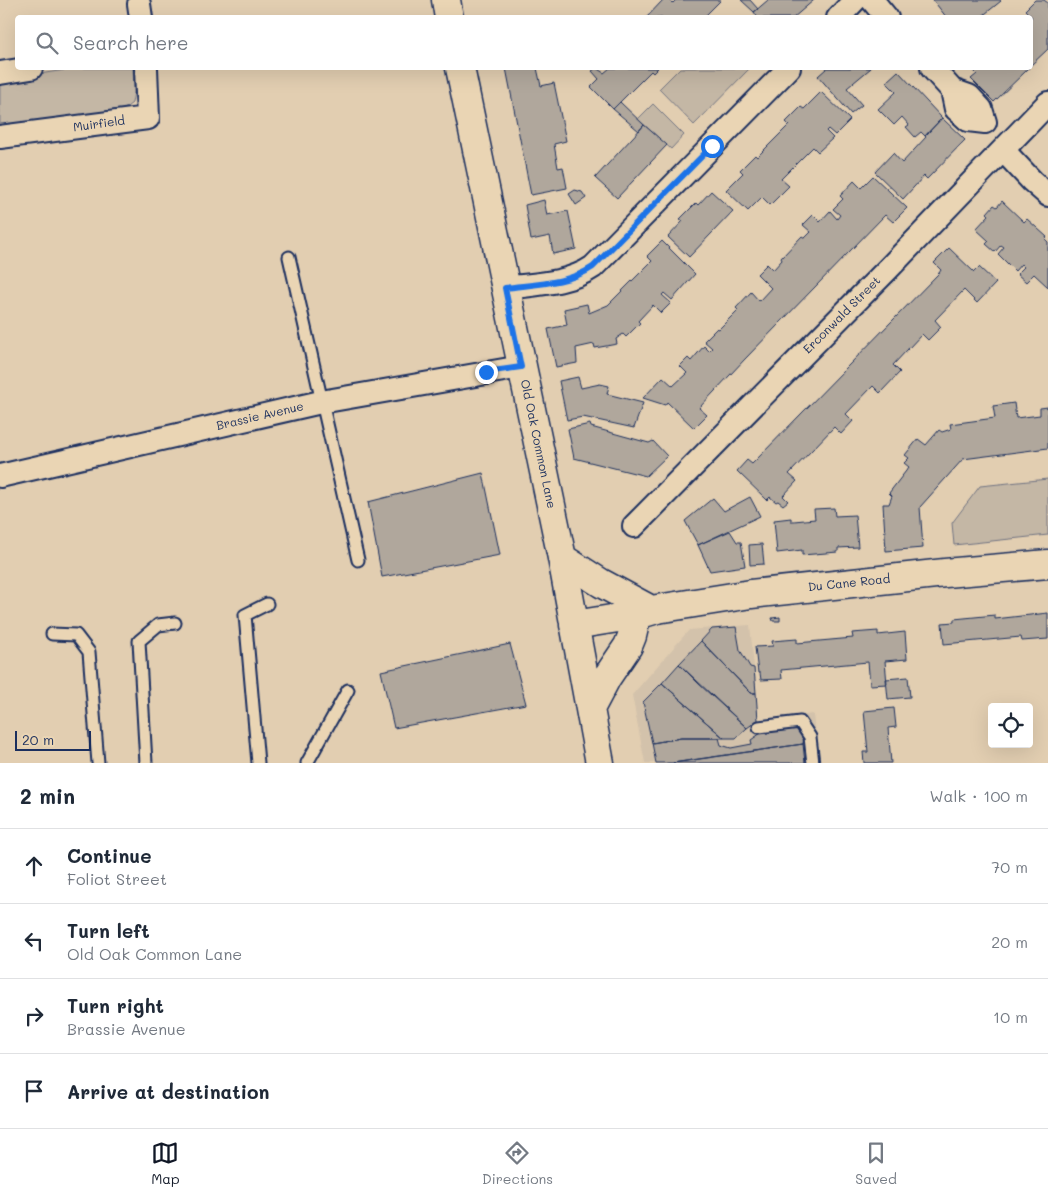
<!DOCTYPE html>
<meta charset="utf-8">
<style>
:root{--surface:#fff;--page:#f2f2f3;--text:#1f2937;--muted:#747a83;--line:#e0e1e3;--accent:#111827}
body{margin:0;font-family:Mali,sans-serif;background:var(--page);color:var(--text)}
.controls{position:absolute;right:15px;bottom:15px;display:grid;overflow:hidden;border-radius:5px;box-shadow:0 5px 20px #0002}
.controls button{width:45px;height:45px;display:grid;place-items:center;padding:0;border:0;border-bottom:1px solid var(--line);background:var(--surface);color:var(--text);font:25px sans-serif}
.scale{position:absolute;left:15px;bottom:12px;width:76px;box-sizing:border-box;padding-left:5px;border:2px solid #1b2f5e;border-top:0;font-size:14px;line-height:18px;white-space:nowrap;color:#1b2f5e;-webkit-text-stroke:4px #ead5b4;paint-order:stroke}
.stop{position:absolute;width:15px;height:15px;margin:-11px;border:4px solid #1a73e8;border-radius:50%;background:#fff}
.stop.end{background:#1a73e8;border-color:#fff;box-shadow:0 1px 5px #0008}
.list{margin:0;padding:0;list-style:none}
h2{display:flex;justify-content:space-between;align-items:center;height:65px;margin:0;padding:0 20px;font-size:21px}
h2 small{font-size:16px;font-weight:400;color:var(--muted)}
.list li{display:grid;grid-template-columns:32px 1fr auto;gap:15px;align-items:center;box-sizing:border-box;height:75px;padding:0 20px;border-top:1px solid var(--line)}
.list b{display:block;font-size:19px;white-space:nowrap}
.list p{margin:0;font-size:16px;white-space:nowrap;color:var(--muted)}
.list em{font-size:16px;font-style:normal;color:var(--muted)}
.icon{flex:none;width:28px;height:28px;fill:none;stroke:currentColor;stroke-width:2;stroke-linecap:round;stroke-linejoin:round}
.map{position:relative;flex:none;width:1048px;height:763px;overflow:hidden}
.search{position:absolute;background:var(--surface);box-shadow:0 5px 20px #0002;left:15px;right:15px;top:15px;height:55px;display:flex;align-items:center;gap:12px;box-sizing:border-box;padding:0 18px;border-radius:5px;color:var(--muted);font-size:19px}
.sheet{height:365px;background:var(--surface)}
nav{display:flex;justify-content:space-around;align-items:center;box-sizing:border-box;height:70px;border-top:1px solid var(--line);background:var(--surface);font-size:14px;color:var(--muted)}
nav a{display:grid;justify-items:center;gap:2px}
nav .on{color:var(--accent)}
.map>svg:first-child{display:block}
</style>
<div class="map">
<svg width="1048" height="763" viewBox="0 0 1048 763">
<rect width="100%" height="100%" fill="#e2ceb1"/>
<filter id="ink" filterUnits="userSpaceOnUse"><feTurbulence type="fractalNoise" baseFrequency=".02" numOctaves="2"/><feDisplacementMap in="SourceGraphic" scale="10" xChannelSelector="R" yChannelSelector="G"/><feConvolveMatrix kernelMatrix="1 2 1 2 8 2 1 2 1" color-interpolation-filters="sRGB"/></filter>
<g filter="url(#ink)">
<path fill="#d3c2ab" d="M 750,625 L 755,678 L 717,725 L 813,714 L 818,763 L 645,763 L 632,695 L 689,630 Z"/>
<path fill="#c4b7a5" stroke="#707382" d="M 78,68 L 133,68 L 134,92 L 132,103 L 123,110 L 0,125 L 0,80 Z
M 680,68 L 750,68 L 694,125 L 659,89 Z
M 653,104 L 684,135 L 671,149 L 638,119 Z
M 1048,479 L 1048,535 L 954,545 L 952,523 L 980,486 Z"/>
<path fill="#b0a79c" stroke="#1b2f5e" d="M 663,0 L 670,0 L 673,3 L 676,0 L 721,0 L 703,18 L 646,18 Z
M 741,0 L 750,0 L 758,9 L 754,12 Z
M 768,0 L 814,0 L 793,18 L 758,18 L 754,12 Z
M 933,0 L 1000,0 L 1001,1 L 980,18 L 947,18 Z
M 1035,0 L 1044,0 L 1048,3 L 1048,49 L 1030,66 L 1030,18 L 1032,17 L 1025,10 Z
M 506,68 L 537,68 L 541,86 L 554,83 L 566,141 L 554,144 L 558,168 L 563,167 L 567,188 L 531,195 Z
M 596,68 L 604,73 L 610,68 L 658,68 L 653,73 L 651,71 L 613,109 L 591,87 L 599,79 L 592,71 Z
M 827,68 L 871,68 L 847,88 L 862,105 L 851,114 L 818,76 Z
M 971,68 L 1029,68 L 994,102 L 971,79 L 977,74 Z
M 898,71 L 942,118 L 925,136 L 921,132 L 915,137 L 906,127 L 909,125 L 902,117 L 894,125 L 878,109 L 896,92 L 886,82 Z
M 821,92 L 850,120 L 835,135 L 828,129 L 826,131 L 833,138 L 818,152 L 813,147 L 781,179 L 789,186 L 770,205 L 762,197 L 748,211 L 726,190 L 743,173 L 740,170 L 755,155 L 757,157 L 789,125 L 786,122 L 801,107 L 804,109 Z
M 620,102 L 644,125 L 639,131 L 613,109 Z
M 942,118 L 965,140 L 927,179 L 924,176 L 903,199 L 875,172 L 893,153 L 902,163 L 926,137 L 925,136 Z
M 644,125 L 667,145 L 617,198 L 595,178 Z
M 873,176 L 907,208 L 893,222 L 885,215 L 745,359 L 699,408 L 707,415 L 694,428 L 667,402 L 665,405 L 643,398 L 663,377 L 673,386 L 687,373 L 680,366 L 688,358 L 691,361 L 704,346 L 709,351 L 712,348 L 704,341 L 717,328 L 719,329 L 738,310 L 736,308 L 751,292 L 759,301 L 771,288 L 757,274 L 767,264 L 773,270 L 782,260 L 781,258 L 802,236 L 805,238 L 811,232 L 803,225 L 813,215 L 820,222 L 830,211 L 837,219 L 840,215 L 833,209 L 843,199 L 840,196 L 854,181 L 861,188 Z
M 575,190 L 582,192 L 586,198 L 576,205 L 569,194 Z
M 711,191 L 733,211 L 689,257 L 668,237 L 683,221 L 680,219 L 696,203 L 698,205 Z
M 544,200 L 547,215 L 568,211 L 576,249 L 553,254 L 550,236 L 531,240 L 525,205 Z
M 1002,201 L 1024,222 L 1027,219 L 1047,237 L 1045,239 L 1048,242 L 1048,287 L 1034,274 L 1026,282 L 1017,274 L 1024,267 L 1021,264 L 1015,271 L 998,254 L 1004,247 L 1001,245 L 995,252 L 986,244 L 989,241 L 976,229 L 989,215 L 987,213 L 994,205 L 997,207 Z
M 662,241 L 695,274 L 672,300 L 664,293 L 662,295 L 671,303 L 661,313 L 653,305 L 638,321 L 640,323 L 626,337 L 623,334 L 616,339 L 617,344 L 595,348 L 594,344 L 576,348 L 577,363 L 556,367 L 548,329 L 567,325 L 564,309 L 587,304 L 589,313 L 608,305 L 652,261 L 647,256 Z
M 949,248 L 974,272 L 979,267 L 996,283 L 977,303 L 964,290 L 935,320 L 941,327 L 928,340 L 922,334 L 893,365 L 900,372 L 880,393 L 873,386 L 846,414 L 853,421 L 841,434 L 834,427 L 789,474 L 797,481 L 783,496 L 788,501 L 783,505 L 778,501 L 776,502 L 770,497 L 767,500 L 737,471 L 747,460 L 752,464 L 756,460 L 939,273 L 941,270 L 934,263 Z
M 578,377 L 581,388 L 600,384 L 609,386 L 607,394 L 643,403 L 634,428 L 583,417 L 567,420 L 559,381 Z
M 1014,403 L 1016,418 L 1040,415 L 1040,408 L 1048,407 L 1048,448 L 963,459 L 920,507 L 923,548 L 886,551 L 883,504 L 889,504 L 892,496 L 889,493 L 909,467 L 904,463 L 909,458 L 905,455 L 918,439 L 926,445 L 939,430 L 942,432 L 951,429 L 950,424 L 995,418 L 993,406 Z
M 590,424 L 591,427 L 649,443 L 653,441 L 667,456 L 646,476 L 574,458 L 568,429 Z
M 483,473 L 500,555 L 382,577 L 368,502 Z
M 750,497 L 760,516 L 698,545 L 685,521 L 713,498 L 724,511 Z
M 834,508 L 835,516 L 855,515 L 858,547 L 838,548 L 838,552 L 802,555 L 802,550 L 777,553 L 774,520 L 791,518 L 791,521 L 794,521 L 815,519 L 814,509 Z
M 730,531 L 737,542 L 741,542 L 745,566 L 710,571 L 698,545 Z
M 762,544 L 764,564 L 750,565 L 749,545 Z
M 1048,613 L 1048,639 L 1022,641 L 1021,637 L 944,644 L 942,623 L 954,622 L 954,619 L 995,615 L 995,619 Z
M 780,617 L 780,621 L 773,621 L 772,618 Z
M 736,627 L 740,650 L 750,667 L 754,668 L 756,693 L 751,693 L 701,641 L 712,629 Z
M 878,631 L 878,635 L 905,632 L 907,659 L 885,661 L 887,684 L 870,685 L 868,662 L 781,670 L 782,679 L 761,680 L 760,673 L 758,673 L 755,647 L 773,646 L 772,641 L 797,639 L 797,643 L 853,638 L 852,633 Z
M 701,641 L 751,693 L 756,693 L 758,720 L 747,728 L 679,664 Z
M 510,644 L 526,704 L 394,728 L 381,671 Z
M 679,664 L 699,684 L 747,728 L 736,738 L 724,738 L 662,683 Z
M 908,677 L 910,697 L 888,699 L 886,679 Z
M 662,683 L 682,701 L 724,738 L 681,738 L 652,743 L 643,702 Z
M 894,708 L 896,727 L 888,728 L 891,763 L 864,763 L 863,752 L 868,752 L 864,711 Z
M 796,729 L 804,735 L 803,744 L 673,763 L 656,763 L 652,743 L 681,738 L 719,738 L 721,745 L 731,748 L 752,744 L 751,740 L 761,733 Z
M 803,744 L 805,763 L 673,763 L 698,759 Z"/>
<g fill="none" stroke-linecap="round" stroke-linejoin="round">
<g stroke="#1b2f5e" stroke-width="15">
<path id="lane" d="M 289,257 L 358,560
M 52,634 L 76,635 L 89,652 L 98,763
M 759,727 L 800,722 L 810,737 L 813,763
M 146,763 L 139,641 L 158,625 L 175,623
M 258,763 L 245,615 L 267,604
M 307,763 L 348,690"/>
</g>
<g stroke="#1b2f5e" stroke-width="26">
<path id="street" d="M 872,0 L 887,18
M 139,4 L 141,18
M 838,18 L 855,0
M 932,68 L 952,90 L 969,96 L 981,109 L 985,122
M 0,73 L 31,68
M 952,90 L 956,109 L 968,120 L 985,122
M 0,137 L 148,118 L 146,68
M 1003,150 L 1032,181 L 1048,195
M 505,288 C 535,284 568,284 593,267 L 789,68
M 0,476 L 321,402 L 521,367
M 634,526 L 887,270 L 1048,103"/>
</g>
<g stroke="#1b2f5e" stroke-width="31">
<path id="secondary" d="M 446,0 L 449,18
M 460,68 L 562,558 L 600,763
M 562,558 L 601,583 L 651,610
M 574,625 L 637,615 L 657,609 L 751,594 L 945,573 L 1048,564
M 590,709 L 607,677 L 628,646 L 632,636 L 637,615"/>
</g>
<use href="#lane" stroke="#ead5b4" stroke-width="11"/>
<use href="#street" stroke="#ead5b4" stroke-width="22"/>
<use href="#secondary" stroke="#ead5b4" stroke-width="28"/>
</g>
</g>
<g fill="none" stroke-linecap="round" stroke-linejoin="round" filter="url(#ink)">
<path stroke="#1a73e8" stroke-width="6" d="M 486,372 L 521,367 L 505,288 C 535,284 568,284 593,267 L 712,146"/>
</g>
<g text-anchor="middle" stroke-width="5" stroke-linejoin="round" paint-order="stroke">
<g font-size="12" fill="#1b2f5e" stroke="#ead5b4">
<text transform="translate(99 124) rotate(-8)" y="4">Muirfield</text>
<text transform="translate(842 315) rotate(-45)" y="4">Erconwald Street</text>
<text transform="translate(260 416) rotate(-13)" y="4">Brassie Avenue</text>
<text transform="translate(538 444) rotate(78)" y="4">Old Oak Common Lane</text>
<text transform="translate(849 583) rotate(-6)" y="4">Du Cane Road</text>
</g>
</g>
</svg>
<div class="controls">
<button><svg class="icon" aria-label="locate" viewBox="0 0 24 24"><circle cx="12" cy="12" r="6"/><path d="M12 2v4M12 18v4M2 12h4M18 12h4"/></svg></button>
</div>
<div class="scale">20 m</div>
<div class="stop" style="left:712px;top:146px"></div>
<div class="stop end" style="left:486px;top:372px"></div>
<div class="search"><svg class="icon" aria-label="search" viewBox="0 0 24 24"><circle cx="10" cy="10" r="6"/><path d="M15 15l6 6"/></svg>Search here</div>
</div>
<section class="sheet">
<h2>2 min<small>Walk · 100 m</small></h2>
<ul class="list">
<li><svg class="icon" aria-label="ahead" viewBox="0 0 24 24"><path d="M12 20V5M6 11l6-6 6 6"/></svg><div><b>Continue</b><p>Foliot Street</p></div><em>70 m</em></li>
<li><svg class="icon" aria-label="left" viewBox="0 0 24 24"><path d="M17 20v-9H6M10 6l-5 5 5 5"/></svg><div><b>Turn left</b><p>Old Oak Common Lane</p></div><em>20 m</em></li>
<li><svg class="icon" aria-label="right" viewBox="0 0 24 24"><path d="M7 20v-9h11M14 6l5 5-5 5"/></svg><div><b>Turn right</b><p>Brassie Avenue</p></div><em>10 m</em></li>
<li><svg class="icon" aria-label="arrive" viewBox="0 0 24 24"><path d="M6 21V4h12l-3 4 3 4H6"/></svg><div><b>Arrive at destination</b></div></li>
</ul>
</section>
<nav>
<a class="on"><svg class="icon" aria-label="map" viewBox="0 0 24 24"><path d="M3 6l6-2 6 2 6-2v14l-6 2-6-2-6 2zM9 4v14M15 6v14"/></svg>Map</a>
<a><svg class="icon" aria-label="directions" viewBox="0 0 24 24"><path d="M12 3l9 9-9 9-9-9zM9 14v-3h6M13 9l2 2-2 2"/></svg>Directions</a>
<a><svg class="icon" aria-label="saved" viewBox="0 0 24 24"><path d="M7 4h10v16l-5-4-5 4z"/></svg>Saved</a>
</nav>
